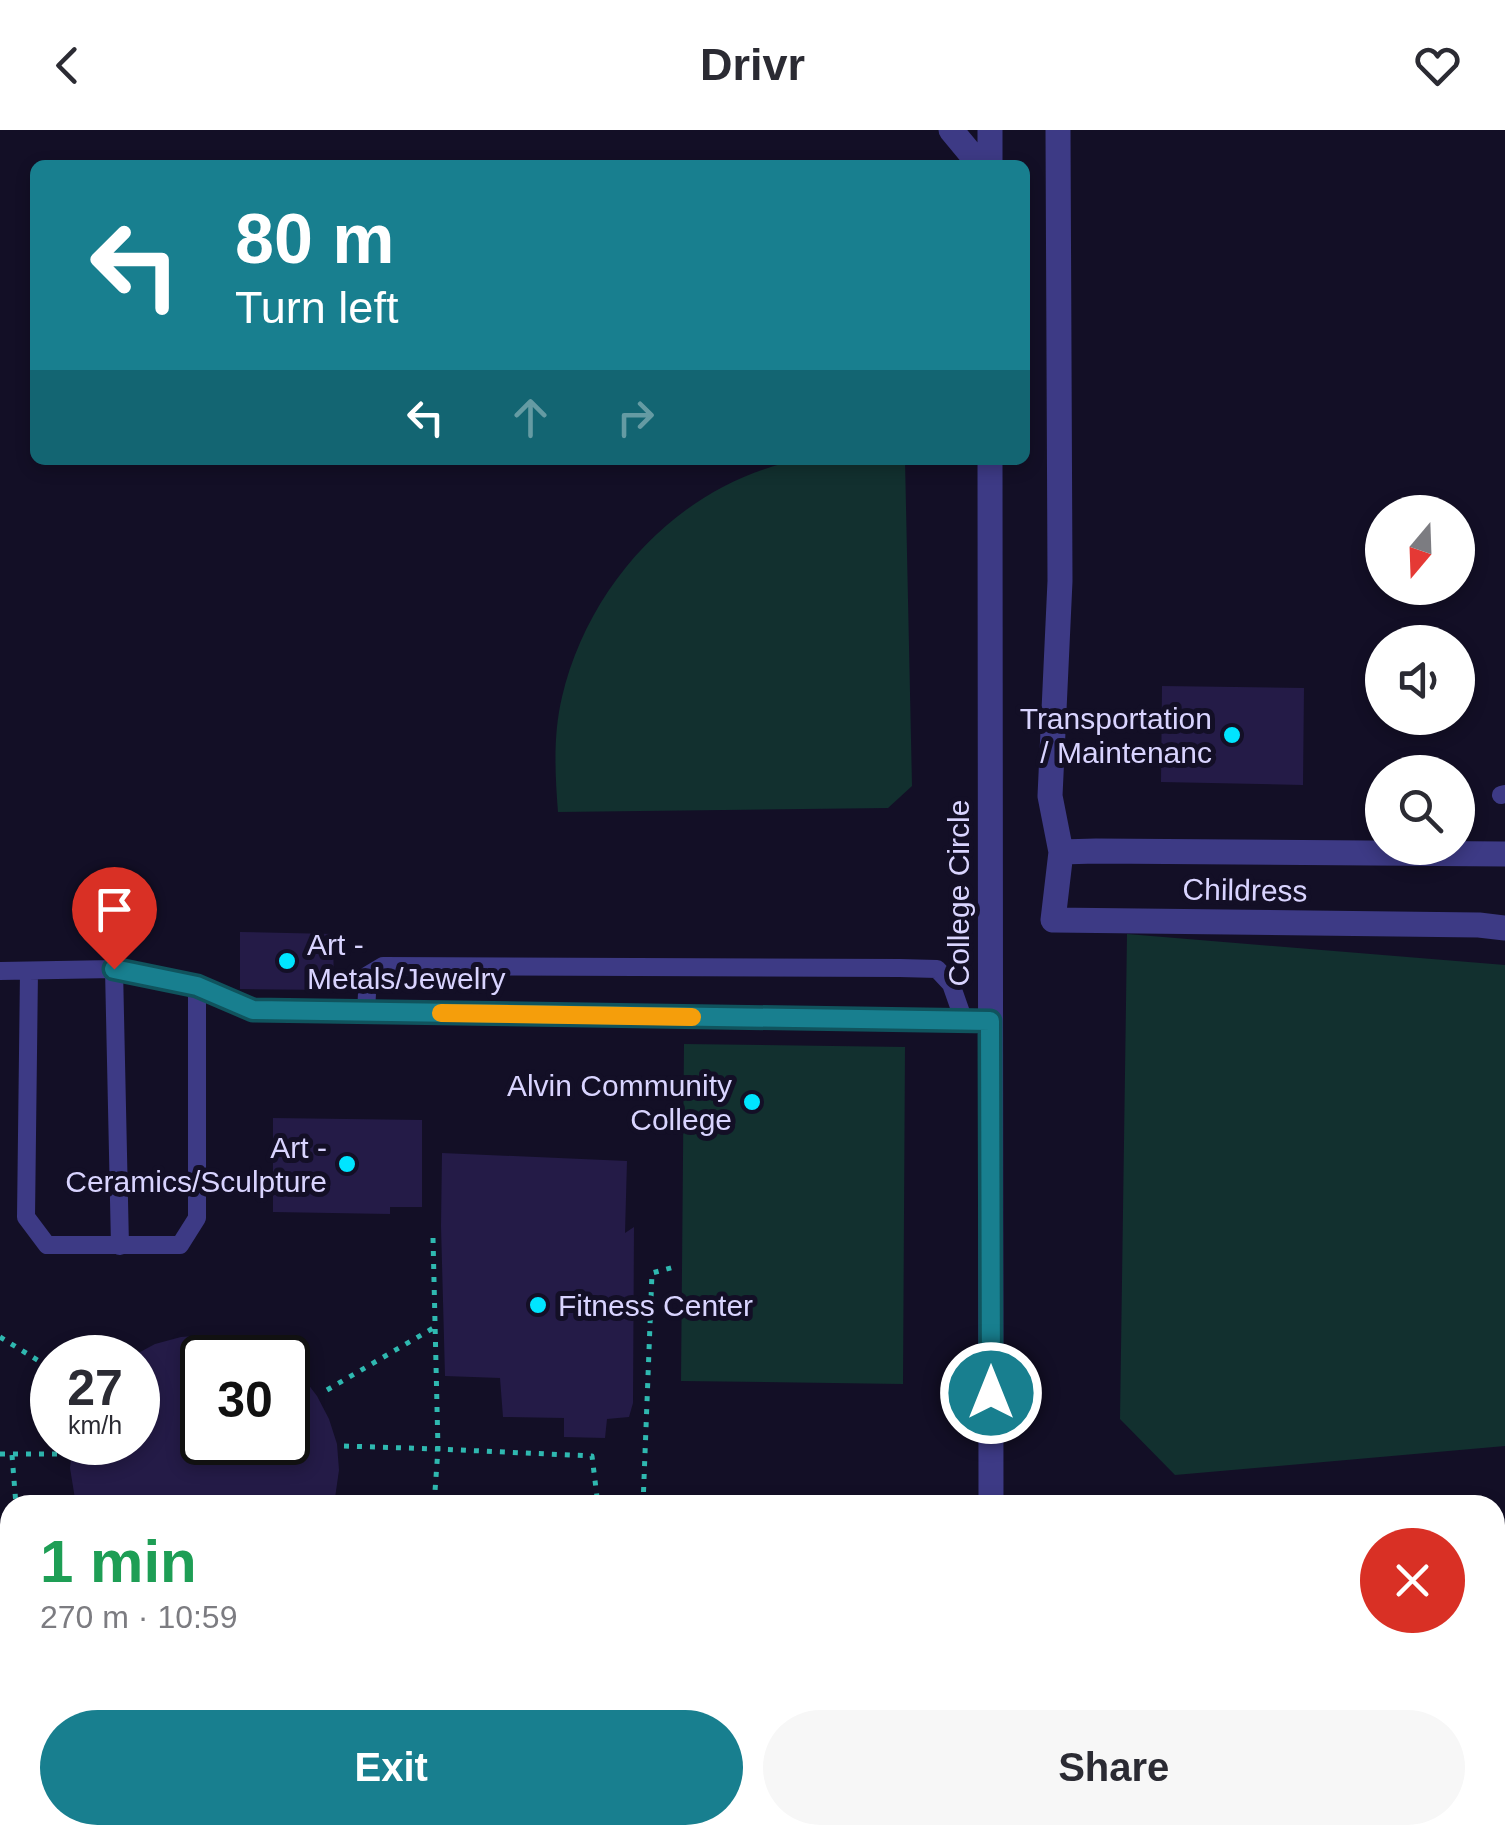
<!DOCTYPE html>
<meta charset="utf-8">
<style>
body{margin:0;font-family:Arial,sans-serif;background:#f7f7f7;color:#2b2b33;height:100vh;display:flex;flex-direction:column;font-size:38px;white-space:nowrap}
*{box-sizing:border-box;margin:0}
p{font-size:32px;color:#7c7c81}
.icon{flex:none;width:55px;height:55px;fill:none;stroke:currentColor;stroke-width:2;stroke-linecap:round;stroke-linejoin:round}
.map{position:relative;flex:1;overflow:hidden}
.sheet{position:absolute;left:0px;top:1365px;width:1505px;height:350px;display:flex;flex-direction:column;background:#fff;border-radius:30px 30px 0 0;box-shadow:0 5px 15px #0003}
.sheet>*{flex:none}
.guide{position:absolute;left:30px;top:30px;width:1000px;height:305px;border-radius:15px;box-shadow:0 5px 15px #0003;background:#187f8f;color:#fff;overflow:hidden}
.needle{width:65px;rotate:199deg}
.controls{position:absolute;left:1365px;top:365px;display:grid;gap:20px}
.controls a{display:grid;place-items:center;width:110px;height:110px;border-radius:50%;background:#fff;box-shadow:0 5px 15px #0003;font-size:50px}
.speed{position:absolute;left:30px;top:1205px;display:flex;gap:20px;font-size:50px;font-weight:700;text-align:center}
.speed>*{display:grid;place-content:center;width:130px;height:130px;border-radius:50%;background:#fff;box-shadow:0 5px 15px #0003;line-height:1}
.speed small{font-size:25px;font-weight:400}
.speed .limit{border:5px solid #111;border-radius:15px;background:#fff;color:#111}
.pin{position:absolute;display:grid;place-items:center;width:85px;height:85px;color:#fff;margin:-102px -42px;border-radius:50% 50% 50% 0;rotate:-45deg;box-shadow:0 0 10px #0007}
.pin .icon{rotate:45deg}
.me{position:absolute;width:110px;margin:-55px;rotate:0deg;stroke-linejoin:round;filter:drop-shadow(0 0 8px #0008)}
.turn{display:flex;align-items:center;gap:35px;height:210px;padding:0 40px;font-size:45px}
.turn .icon{width:130px;height:130px;stroke-width:2.5}
.turn b{display:block;font-size:70px;line-height:85px}
.lanes{display:flex;align-items:center;height:95px;padding:0 40px;background:#0003;justify-content:center;gap:50px;direction:ltr}
.lanes .off{opacity:.35}
.round{display:grid;place-items:center;flex:none;width:105px;height:105px;border-radius:52px;background:#f7f7f7}
.overview{display:flex;align-items:center;justify-content:space-between;height:170px;padding:0 40px}
h1{font-size:60px;font-weight:600;line-height:75px;color:#1e9e55}
.primary-button{display:flex;gap:20px;margin-top:auto;padding:20px 40px}
.primary-button a{flex:1;height:115px;border-radius:60px;background:#187f8f;color:#fff;font-size:40px;font-weight:600;line-height:115px;text-align:center}
.primary-button a+a{background:#f7f7f7;color:#2b2b33}
header{display:flex;justify-content:space-between;align-items:center;height:130px;padding:0 40px;background:#fff;font-size:45px;font-weight:600}
.map>svg:first-child{display:block}
.green{fill:#12302f}
.building{fill:#241b47}
.lines{fill:none;stroke-linecap:round;stroke-linejoin:round}
.path{stroke:#2fb8b0;stroke-width:5;stroke-dasharray:5 8;stroke-linecap:butt}
.service{stroke:#3d3a85;stroke-width:18}
.minor{stroke:#3d3a85;stroke-width:25}
.route-casing{stroke:#10535d;stroke-width:25}
.route{stroke:#187f8f;stroke-width:18}
.slow{stroke:#f59e0b;stroke-width:18}
.poi-dot{fill:#00e5ff;stroke:#130f26;stroke-width:4}
.labels{text-anchor:middle;dominant-baseline:central;stroke-width:10;stroke-linejoin:round;paint-order:stroke}
.poi-label{font-size:30px;fill:#d9d4ff;stroke:#130f26;text-anchor:end}
.street-label{font-size:30px;fill:#d9d4ff;stroke:#130f26}
</style>
<header><svg class="icon" aria-label="back" viewBox="0 0 24 24"><path d="M15 5l-7 7 7 7"/></svg>Drivr<svg class="icon" aria-label="heart" viewBox="0 0 24 24"><path d="M12 20l-8-8c-3-5 5-10 8-4 3-6 11-1 8 4z"/></svg></header>
<div class="map">
<svg width="1505" height="1715" viewBox="0 0 1505 1715">
<rect width="100%" height="100%" fill="#130f26"/>
<!-- green -->
<path class="green" d="M798,330H905L912,656L888,678L558,682C555,643 553,605 562,567C589,453 680,354 798,330Z
M1127,804L1505,835V1316L1175,1345L1120,1289Z
M684,914L905,917L903,1254L681,1251Z"/>
<!-- building -->
<path class="building" d="M1162,556L1304,558L1303,655L1161,652Z
M240,802L333,804L334,860L240,859Z
M273,988L422,990V1077H390V1084L273,1082Z
M442,1023L627,1031L625,1103L634,1097L633,1273L629,1287L607,1289L605,1308L564,1307V1288L503,1287L500,1248L445,1246L441,1096Z
M207,1205L233,1208L258,1216L279,1228H202V1312H288V1234L301,1245L317,1266L329,1289L337,1314L339,1340L334,1375H76L70,1338L73,1312H138V1228H129L155,1214L181,1207Z
M0,1477H9L10,1715H0Z"/>
<g class="lines">
<!-- path -->
<path class="path" d="M433,1108L438,1319L592,1326L598,1375
M0,1207L52,1239
M327,1260L435,1197
M344,1316L438,1319L434,1375
M0,1324H62
M12,1325L16,1375
M643,1375L652,1143L678,1136
M0,1438L10,1433
M86,1715L90,1705"/>
<!-- service -->
<path class="service" d="M1501,665L1505,664
M114,839L120,1116
M0,841L114,839L197,856L253,880L991,891
M29,841L26,1087L47,1115H180L197,1088V856
M366,882L368,845L383,836L900,838L937,839L951,854L964,891
M708,1715V1705"/>
<!-- minor -->
<path class="minor" d="M951,0L980,35
M1058,0L1060,451L1050,666L1061,722L1053,790L1479,795L1505,798
M990,35V0
M990,330L991,1375
M1061,722L1096,721L1505,724
M991,1715V1705"/>
</g>
<g class="lines">
<!-- route casing -->
<g class="route-casing">
<path id="route" d="M114,839L197,856L253,880L990,891L991,1263"/>
</g>
<!-- route -->
<use href="#route" class="route"/>
<!-- slow -->
<path class="slow" d="M441,883L692,887"/>
</g>
<!-- markers -->
<g class="poi-dot">
<circle cx="1232" cy="605" r="10"/>
<circle cx="287" cy="831" r="10"/>
<circle cx="752" cy="972" r="10"/>
<circle cx="347" cy="1034" r="10"/>
<circle cx="538" cy="1175" r="10"/>
</g>
<g class="labels">
<!-- poi labels -->
<g class="poi-label">
<text x="1212" y="588">Transportation<tspan x="1212" dy="34">/ Maintenanc</tspan></text>
<text x="307" y="814" text-anchor="start">Art -<tspan x="307" dy="34">Metals/Jewelry</tspan></text>
<text x="732" y="955">Alvin Community<tspan x="732" dy="34">College</tspan></text>
<text x="327" y="1017">Art -<tspan x="327" dy="34">Ceramics/Sculpture</tspan></text>
<text x="558" y="1175" text-anchor="start">Fitness Center</text>
</g>
<!-- street labels -->
<g class="street-label">
<text transform="translate(1245 760) rotate(1)">Childress</text>
<text transform="translate(958 763) rotate(-90)">College Circle</text>
</g>
</g>
</svg>
<div class="controls">
<a><svg class="needle" viewBox="-14 -14 28 28"><path d="M0-13l5 13h-10z" fill="#e53935"/><path d="M0 13l5-13h-10z" fill="#7c7c81"/></svg></a>
<a><svg class="icon" aria-label="sound" viewBox="0 0 24 24"><path d="M4 9h4l5-4v14l-5-4H4zM17 9q2 3 0 6"/></svg></a>
<a><svg class="icon" aria-label="search" viewBox="0 0 24 24"><circle cx="10" cy="10" r="6"/><path d="M15 15l6 6"/></svg></a>
</div>
<div class="speed"><div>27<small>km/h</small></div><div class="limit">30</div></div>
<div class="pin" style="left:114px;top:839px;background:#d93025"><svg class="icon" aria-label="arrive" viewBox="0 0 24 24"><path d="M6 21V4h12l-3 4 3 4H6"/></svg></div>
<svg class="me" style="left:991px;top:1263px" viewBox="-20 -20 40 40"><circle r="17" fill="#187f8f" stroke="#fff" stroke-width="3"/><path d="M0-11L8 9 0 5-8 9z" fill="#fff"/></svg>
<div class="guide">
<div class="turn"><svg class="icon" aria-label="left" viewBox="0 0 24 24"><path d="M17 20v-9H6M10 6l-5 5 5 5"/></svg><div><b>80 m</b>Turn left</div></div>
<div class="lanes"><svg class="icon" aria-label="left" viewBox="0 0 24 24"><path d="M17 20v-9H6M10 6l-5 5 5 5"/></svg><svg class="icon off" aria-label="ahead" viewBox="0 0 24 24"><path d="M12 20V5M6 11l6-6 6 6"/></svg><svg class="icon off" aria-label="right" viewBox="0 0 24 24"><path d="M7 20v-9h11M14 6l5 5-5 5"/></svg></div>
</div>
<section class="sheet">
<div class="overview"><div><h1>1 min</h1><p>270 m · 10:59</p></div><a class="round" style="background:#d93025;color:#fff"><svg class="icon" aria-label="close" viewBox="0 0 24 24"><path d="M6 6l12 12M18 6L6 18"/></svg></a></div>
<div class="primary-button"><a>Exit</a><a>Share</a></div>
</section>
</div>
